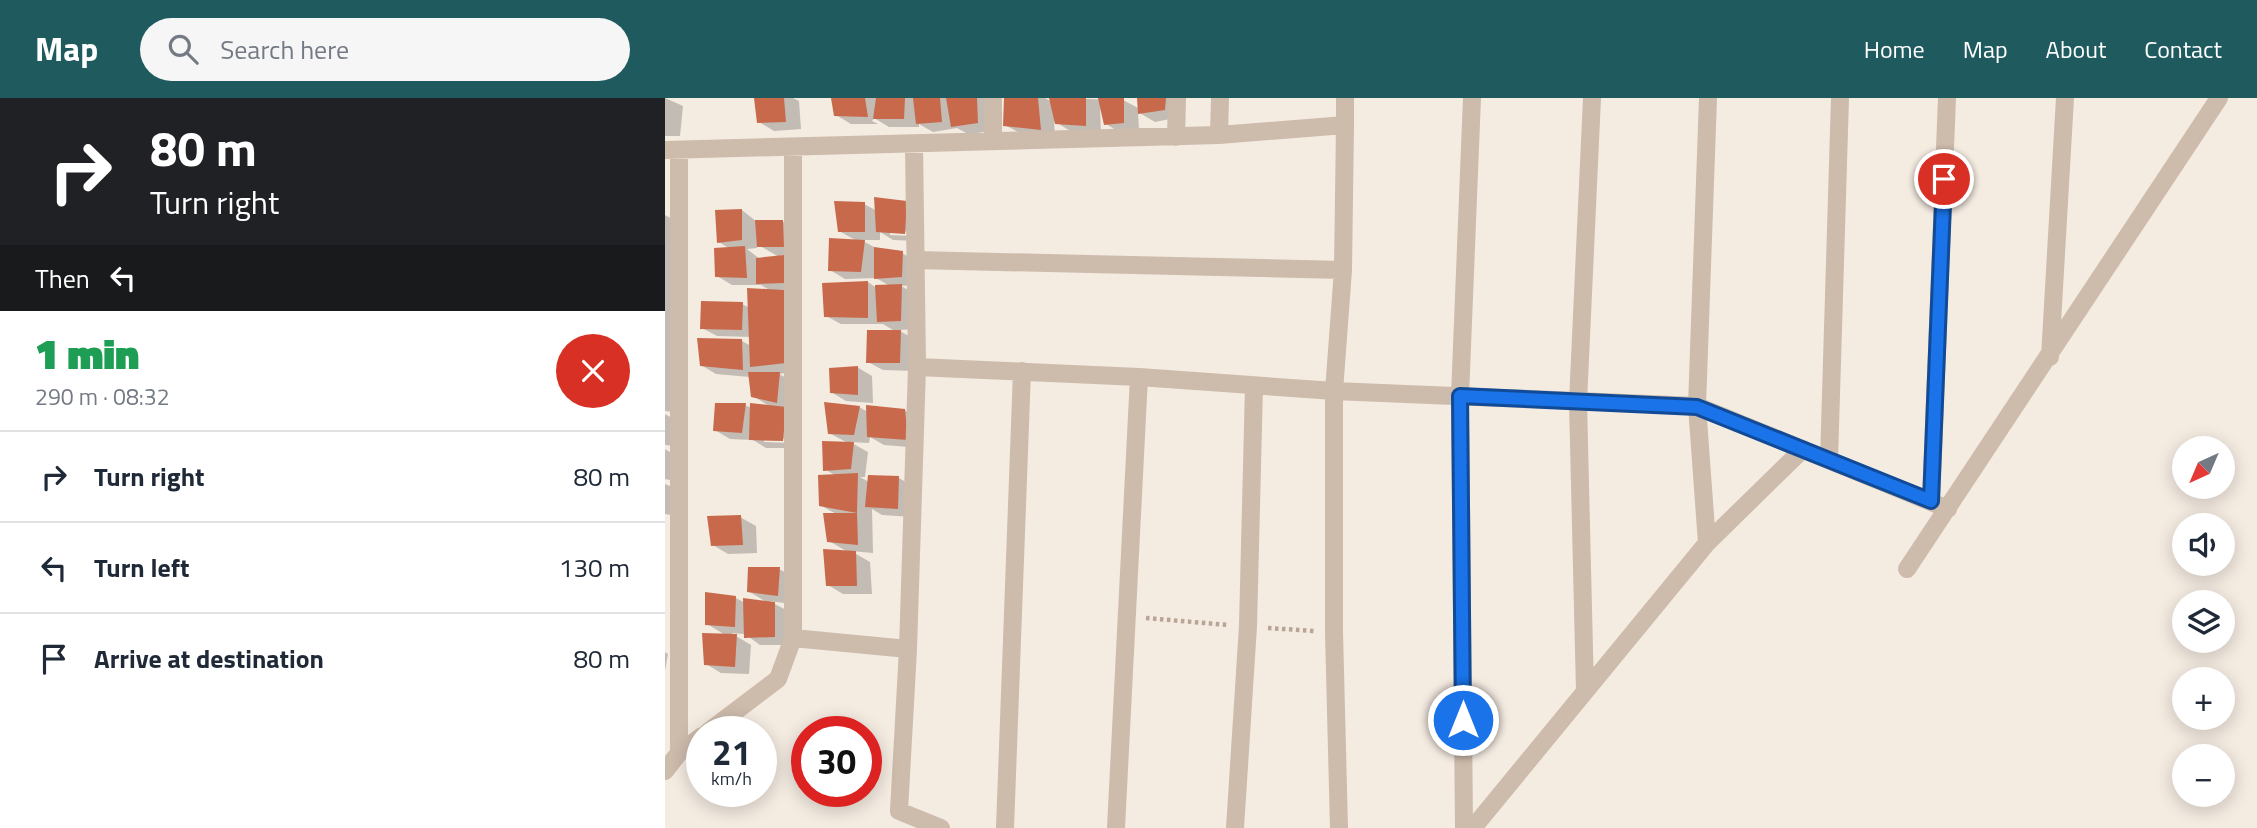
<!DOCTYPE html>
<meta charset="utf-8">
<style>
body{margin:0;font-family:"Titillium Web",sans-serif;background:#f6f6f7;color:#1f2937;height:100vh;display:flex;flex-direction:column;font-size:26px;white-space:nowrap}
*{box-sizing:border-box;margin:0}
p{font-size:23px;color:#747a83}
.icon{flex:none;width:38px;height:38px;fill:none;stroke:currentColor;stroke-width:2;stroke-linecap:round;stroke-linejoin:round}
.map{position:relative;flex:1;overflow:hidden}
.side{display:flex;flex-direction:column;background:#fff;width:665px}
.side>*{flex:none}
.banner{background:#202124;color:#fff;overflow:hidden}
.needle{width:46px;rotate:224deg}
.buttons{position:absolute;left:1507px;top:338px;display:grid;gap:14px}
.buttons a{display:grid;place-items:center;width:63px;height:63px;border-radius:50%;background:#fff;box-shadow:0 4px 18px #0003;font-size:35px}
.speed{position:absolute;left:21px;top:618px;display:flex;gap:14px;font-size:35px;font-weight:700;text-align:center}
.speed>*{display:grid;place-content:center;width:91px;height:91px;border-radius:50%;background:#fff;box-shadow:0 4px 18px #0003;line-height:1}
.speed small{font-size:18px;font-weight:400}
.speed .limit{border:10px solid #d22;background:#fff;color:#111}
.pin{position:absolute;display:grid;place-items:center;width:60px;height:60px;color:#fff;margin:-30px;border:4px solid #fff;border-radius:50%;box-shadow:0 2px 7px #0007}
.me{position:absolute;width:77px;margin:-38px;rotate:0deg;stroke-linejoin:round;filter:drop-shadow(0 0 5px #0008)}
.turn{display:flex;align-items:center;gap:24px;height:147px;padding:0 35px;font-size:32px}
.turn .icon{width:91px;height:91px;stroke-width:2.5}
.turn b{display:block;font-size:49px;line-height:60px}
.then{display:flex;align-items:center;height:66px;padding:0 35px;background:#0003;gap:14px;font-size:26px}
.round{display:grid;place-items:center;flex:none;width:74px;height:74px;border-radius:37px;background:#f6f6f7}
.head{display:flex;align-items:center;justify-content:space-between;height:119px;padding:0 35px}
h1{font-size:42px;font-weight:800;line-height:52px;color:#1e9e55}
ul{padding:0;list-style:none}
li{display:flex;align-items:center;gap:21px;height:91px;padding:0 35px;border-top:2px solid #e0e1e3}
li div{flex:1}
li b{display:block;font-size:26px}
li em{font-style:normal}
header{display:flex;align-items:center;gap:42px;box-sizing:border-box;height:98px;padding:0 35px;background:#1f5a5e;color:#fff}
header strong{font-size:33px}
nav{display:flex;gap:38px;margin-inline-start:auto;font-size:24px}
.search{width:490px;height:63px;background:#f6f6f7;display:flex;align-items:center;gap:18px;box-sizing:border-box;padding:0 24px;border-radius:38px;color:#747a83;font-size:26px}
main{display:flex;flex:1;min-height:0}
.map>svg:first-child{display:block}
.shadow{fill:#0003;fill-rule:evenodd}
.building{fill:#c8694b}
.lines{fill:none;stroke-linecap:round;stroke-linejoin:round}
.path{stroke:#b9a596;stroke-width:4.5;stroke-dasharray:3.5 3.5;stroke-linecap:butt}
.minor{stroke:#cdbbac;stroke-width:18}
.route-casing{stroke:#114b97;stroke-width:18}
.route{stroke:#1a73e8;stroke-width:12}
</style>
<header>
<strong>Map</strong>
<div class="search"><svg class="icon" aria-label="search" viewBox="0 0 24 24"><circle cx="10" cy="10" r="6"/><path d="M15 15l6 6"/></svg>Search here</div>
<nav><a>Home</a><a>Map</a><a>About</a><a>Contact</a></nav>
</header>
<main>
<section class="side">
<div class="banner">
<div class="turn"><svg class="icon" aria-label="right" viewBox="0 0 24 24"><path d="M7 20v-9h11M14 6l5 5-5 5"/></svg><div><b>80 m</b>Turn right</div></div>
<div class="then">Then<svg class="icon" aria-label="left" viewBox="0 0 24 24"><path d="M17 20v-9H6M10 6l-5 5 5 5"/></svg></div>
</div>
<div class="head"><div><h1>1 min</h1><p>290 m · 08:32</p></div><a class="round" style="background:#d93025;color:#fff"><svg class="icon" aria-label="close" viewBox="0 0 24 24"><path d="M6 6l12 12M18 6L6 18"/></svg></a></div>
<ul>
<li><svg class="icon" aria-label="right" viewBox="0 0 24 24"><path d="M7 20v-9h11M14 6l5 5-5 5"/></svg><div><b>Turn right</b></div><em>80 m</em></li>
<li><svg class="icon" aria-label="left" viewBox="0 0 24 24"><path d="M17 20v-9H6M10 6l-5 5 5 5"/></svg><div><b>Turn left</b></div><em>130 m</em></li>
<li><svg class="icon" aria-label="arrive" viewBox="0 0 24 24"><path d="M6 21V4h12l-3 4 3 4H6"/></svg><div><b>Arrive at destination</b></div><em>80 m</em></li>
</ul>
</section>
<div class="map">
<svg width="1592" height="730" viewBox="0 0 1592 730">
<rect width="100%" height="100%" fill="#f4ebe1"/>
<!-- shadow -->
<path class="shadow" d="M0,0L18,8L15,38H0Z
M91,0H128L134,3L136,31L109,33L94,24Z
M168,0H326L328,33L303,36L292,30L268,34L254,26V29H224L209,20L207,23L213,26H186L171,17Z
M341,0H380L387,4L386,0L458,2L475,11L474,0H515V19L490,24L473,14L474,33L456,35L441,26L435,10L436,35L407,34L389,23L390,39L355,35L340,27Z
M241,105L255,143L228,142L215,134V142H196L213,151L237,155L252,164L251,187L236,188L251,196L250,231L233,232L251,242L250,273L218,272L203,264L231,234L218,226H176L161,218L203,184L210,189L225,188L211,180L180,181L165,172L192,143L174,133L199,106L212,113ZM225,133L249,134L248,138L225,137Z
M77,112L92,124H118L133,133V157H115L133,167L134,193H119L134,202L135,273L114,276L129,284L133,350H101L88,342L65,341L50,332L80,307L86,310L106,309L88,298L85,279L51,276L36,267L77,243L86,248V239L52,238L37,230L77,206L85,210L106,193L96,187H67L52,178L65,151L54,144ZM92,146L114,159L95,161L82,151L92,150ZM99,340L127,341V345L99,344Z
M0,117L11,123L9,314L0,313Z
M192,269L207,278L208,305L181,303L166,294Z
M194,309L203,314L239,312L255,321L257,350L219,347L205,339L204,345L185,344L203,354L200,379H195L204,384L234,380L249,389L248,419L217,417L207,411L208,455L186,453L205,464L207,496H178L163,487L183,454L164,443L173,417L155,407L171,378L160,371L183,345L164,335Z
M0,316L12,323L9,348L0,347Z
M0,351L8,356L9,383L0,381Z
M0,386L19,394L18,419L0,416Z
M75,419L91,428L92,455L63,456L48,447Z
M114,471L129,479L127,506L104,503L125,514V547H95L80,536L66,535L86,547L84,576L56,575L41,566L62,538L42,526L71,500L80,505H103L83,493Z
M0,554L3,556L0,573Z"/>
<!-- building -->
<path class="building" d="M89,0H119L121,24L92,25Z
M166,0H200L203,19L169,18Z
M211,0H240L239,21H208Z
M248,0H275L277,24L251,26Z
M281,0H312L313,25L286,29Z
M339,0H373L376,32L338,28Z
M384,0H421V28L390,26Z
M433,0H459V25L439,27Z
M472,0H501L500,12L473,16Z
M209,99L242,103L240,136L211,134Z
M169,103L200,104V134H173Z
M77,111V142L52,145L50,112Z
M90,122H118L119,149H92Z
M164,140L200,142L196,174L163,173Z
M80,148L82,180L50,179L49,150Z
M209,149L238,153L237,179L209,181Z
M119,157L120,185L91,186V160Z
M203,183V220L159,219L157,185Z
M237,186L236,223L212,224L210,187Z
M82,190L119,192L121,265L85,269Z
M36,203L78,204L77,232L35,231Z
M202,232H236L235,265H201Z
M32,240L77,241L78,272L35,268Z
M193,268V297L165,295L164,270Z
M83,274H115L112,305L86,299Z
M159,304L195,308L189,337L163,336Z
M50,305H81L77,335L48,333Z
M85,305L121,309L118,343L84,342Z
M201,307L240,311L243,342L202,339Z
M157,343L189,344L186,371L158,373Z
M193,375L192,415L154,408L153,377Z
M203,377L234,378L233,411L200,409Z
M158,415H192L193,447L162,444Z
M76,417L78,447L46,448L42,418Z
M158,451L191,453L192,488H161Z
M83,469H115L113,498L82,494Z
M40,494L71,498L70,529L40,527Z
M78,500L110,504V539L79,540Z
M37,535L72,536L70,569L39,567Z"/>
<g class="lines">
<!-- path -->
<path class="path" d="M481,520L563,527
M603,530L650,533"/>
<!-- minor -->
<path class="minor" d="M328,0V43
M554,37L555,0
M511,39L512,0
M0,52L554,37L680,27V0
M14,52V655
M251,162L678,172
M1385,259L1400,0
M252,269L474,279L669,293L1032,308L1283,411
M1164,362L1175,0
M1266,403L1282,0
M1042,445L1138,351
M1242,471L1554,0
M128,540V49
M243,551L252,269L249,46
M920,593L913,304L927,0
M43,634L113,581L128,540L243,551L234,713L276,730
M0,673L14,655L37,638
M340,730L357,273
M451,730L474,279
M570,730L583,528L589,288
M674,730L669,534V293L678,172L680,27
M799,730L795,298L807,0
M808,730L1042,445L1032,308L1043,0"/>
</g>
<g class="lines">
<!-- route casing -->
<g class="route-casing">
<path id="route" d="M798,622L795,298L1032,309L1266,403L1279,81"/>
</g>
<!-- route -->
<use href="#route" class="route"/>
</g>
</svg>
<div class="buttons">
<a><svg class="needle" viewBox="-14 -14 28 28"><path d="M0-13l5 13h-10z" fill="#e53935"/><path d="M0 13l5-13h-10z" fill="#747a83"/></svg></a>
<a><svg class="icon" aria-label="sound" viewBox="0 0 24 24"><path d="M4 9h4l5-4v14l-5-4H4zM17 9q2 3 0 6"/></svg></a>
<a><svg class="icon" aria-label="layers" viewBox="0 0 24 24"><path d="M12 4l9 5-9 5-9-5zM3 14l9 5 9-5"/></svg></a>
<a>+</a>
<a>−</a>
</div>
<div class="speed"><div>21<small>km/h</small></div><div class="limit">30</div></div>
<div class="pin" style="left:1279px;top:81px;background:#d93025"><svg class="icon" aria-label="arrive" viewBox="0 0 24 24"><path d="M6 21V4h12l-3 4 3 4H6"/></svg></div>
<svg class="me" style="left:798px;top:622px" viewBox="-20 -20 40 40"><circle r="17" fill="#1a73e8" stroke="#fff" stroke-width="3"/><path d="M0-11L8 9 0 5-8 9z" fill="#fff"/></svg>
</div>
</main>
